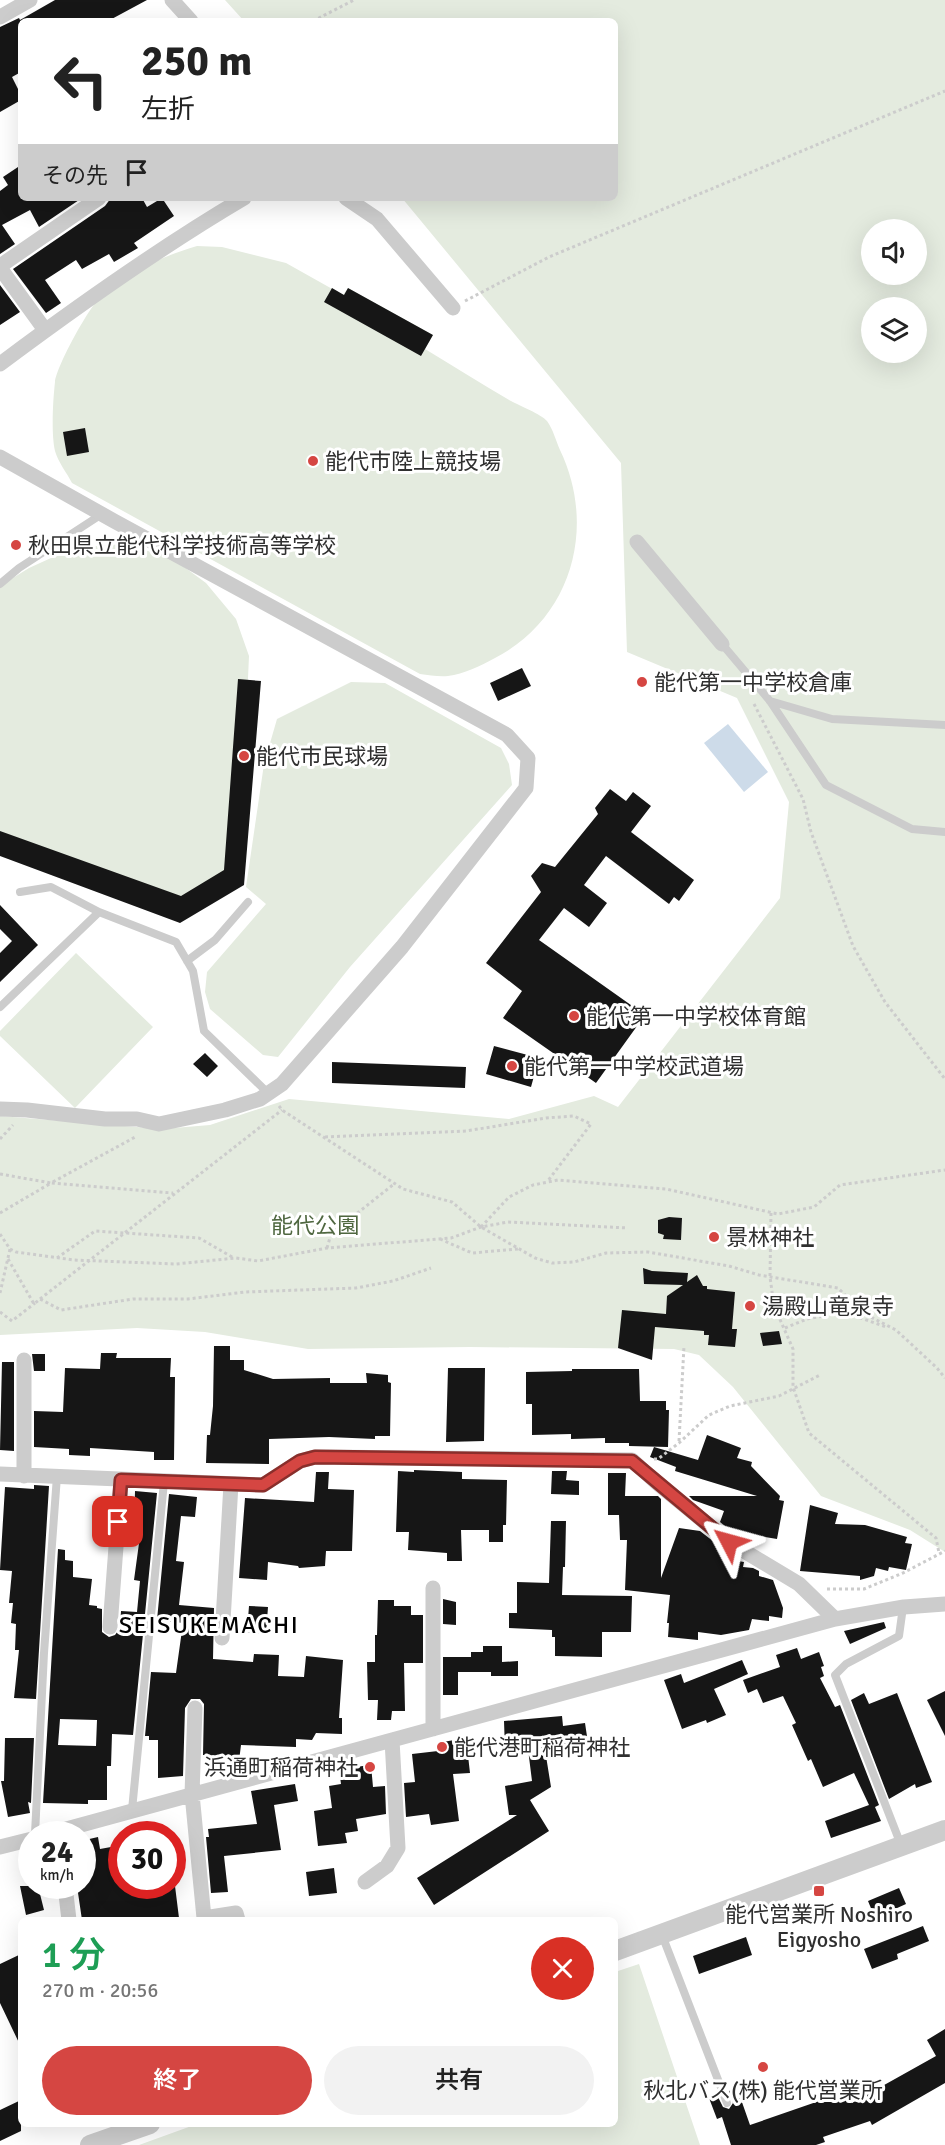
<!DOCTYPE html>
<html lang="ja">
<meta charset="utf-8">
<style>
body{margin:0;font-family:Signika,"Noto Sans JP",sans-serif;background:#f2f2f2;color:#222;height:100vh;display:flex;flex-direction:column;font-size:22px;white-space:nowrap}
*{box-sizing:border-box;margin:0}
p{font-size:20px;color:#767676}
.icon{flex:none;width:33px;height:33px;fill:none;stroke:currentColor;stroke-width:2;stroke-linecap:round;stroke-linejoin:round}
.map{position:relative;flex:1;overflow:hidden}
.side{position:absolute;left:18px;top:1917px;width:600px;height:210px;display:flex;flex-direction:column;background:#fff;border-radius:9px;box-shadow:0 6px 24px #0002}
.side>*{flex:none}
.guide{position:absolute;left:18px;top:18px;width:600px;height:183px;border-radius:9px;box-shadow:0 6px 24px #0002;background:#fff;color:#222;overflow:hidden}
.fabs{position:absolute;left:861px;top:219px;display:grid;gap:12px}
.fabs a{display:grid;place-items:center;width:66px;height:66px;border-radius:50%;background:#fff;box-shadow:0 6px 24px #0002;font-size:30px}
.speed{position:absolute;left:18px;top:1821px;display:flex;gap:12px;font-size:30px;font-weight:700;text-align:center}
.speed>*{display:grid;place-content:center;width:78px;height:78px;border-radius:50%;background:#fff;box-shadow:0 6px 24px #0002;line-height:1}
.speed small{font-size:15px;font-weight:400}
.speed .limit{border:9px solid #d22;background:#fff;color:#111}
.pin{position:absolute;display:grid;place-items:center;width:51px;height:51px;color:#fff;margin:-26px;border-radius:12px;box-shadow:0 3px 9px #0006}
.me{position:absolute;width:66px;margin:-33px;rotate:309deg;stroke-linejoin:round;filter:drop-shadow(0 0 4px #0008)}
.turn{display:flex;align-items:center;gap:21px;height:126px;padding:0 24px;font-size:27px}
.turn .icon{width:78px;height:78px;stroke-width:2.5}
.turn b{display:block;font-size:42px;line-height:51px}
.then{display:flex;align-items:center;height:57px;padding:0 24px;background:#0003;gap:12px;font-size:22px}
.round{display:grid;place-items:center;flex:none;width:63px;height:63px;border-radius:32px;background:#f2f2f2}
.overview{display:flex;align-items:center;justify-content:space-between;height:102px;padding:0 24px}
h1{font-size:36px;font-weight:600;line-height:45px;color:#1e9e55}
.action{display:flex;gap:12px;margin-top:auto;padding:12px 24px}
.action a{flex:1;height:69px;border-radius:36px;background:#d54642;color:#fff;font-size:24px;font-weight:600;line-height:69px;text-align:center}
.action a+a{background:#f2f2f2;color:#222}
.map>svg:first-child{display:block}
.green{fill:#e4ebdf;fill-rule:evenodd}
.water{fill:#cddbe9}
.building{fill:#161616;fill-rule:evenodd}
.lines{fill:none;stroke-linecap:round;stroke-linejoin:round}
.path{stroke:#ccc;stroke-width:3;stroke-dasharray:3 3;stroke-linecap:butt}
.service{stroke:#ccc;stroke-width:8}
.minor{stroke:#ccc;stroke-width:15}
.tertiary{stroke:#ccc;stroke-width:20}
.route-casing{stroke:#8a2e2b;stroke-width:15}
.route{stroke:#d54642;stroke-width:10}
.poi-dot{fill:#d54642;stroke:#fff;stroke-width:2}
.labels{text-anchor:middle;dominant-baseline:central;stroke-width:6;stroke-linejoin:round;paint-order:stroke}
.poi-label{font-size:22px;fill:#2f2f2f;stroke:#fff;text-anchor:start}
.park-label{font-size:22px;fill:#4f6740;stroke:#fff}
.neighbourhood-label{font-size:24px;letter-spacing:1.5px;fill:#000;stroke:#fff}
</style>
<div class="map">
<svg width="945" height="2145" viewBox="0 0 945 2145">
<rect width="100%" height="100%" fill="#fff"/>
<!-- green -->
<path class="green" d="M225,0H945V1552L910,1530L821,1496L733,1387L699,1355L674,1349L470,1347L308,1349L205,1332L137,1328L0,1335V1116L162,1129L210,1125L289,1099L509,1119L594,1096L618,1107L780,898L789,802L737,698L627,652L621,463L402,198H615V21H244ZM872,230H916V274H872ZM872,308H916V352H872Z
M197,246L222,247L286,263L343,295L348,288L433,335L425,349C453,366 482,384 511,401C520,406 541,414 547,421C553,429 556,441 560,450C597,527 572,618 495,658C480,666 464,674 448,676C439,677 429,675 420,674L72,483C67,473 58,462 55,451C51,433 53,400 55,382C57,365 90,305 103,294C130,271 163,256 197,246Z
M124,544L172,558L206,583L236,619L249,656L239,877L177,913L0,842V586L29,568L73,548Z
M351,682L385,683L501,748L509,764L512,785L350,967L278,1057L263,1055L210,1009L205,992L207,972L266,904L246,887L264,764L277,719Z
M76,953L153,1027L75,1108L0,1036V1031Z
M639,1964L700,2145H139L197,2124H615V1972Z"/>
<!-- water -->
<path class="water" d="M728,724L768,772L744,792L704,743Z"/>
<!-- building -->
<path class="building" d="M55,0H147L108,21H20L21,72L12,77L21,95V100L0,112V27L19,18L20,20Z
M21,165V198H82L39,227L30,210L2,225L15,244L0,254V191L8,185L3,177Z
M111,198H142L147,207L162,198L174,216L134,243L138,248L114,262L109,254L82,269L76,260L45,280L61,303L46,313L13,269L105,206Z
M0,285L20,312L0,325Z
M332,288L344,295L348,288L433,335L421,356L324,302Z
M85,428L89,452L67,456L63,432Z
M522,668L531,686L498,701L490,683Z
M238,679L261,681L244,885L180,923L0,856V831L181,896L224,870Z
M610,789L626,801L633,792L651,806L631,832L694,880L679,901L674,897L669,904L606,856L584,885L607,903L589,927L564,908L539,940L645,1015L596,1083L503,1018L522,991L486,963L541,892L531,876L542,863L555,867L598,814L595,808Z
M0,905L38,945L0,982V953L12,941L0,929Z
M494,1046L539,1058L531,1087L486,1074Z
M205,1053L218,1066L207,1077L193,1064Z
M332,1062L466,1067L465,1088L332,1083Z
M669,1217L682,1218L681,1240L663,1239L664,1235L658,1233V1220Z
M643,1268L652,1271L688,1273L687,1282L697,1275L703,1286H707V1289L735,1292L732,1329H737L735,1347L708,1345L709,1335H704V1331L655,1327L652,1360L618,1348L622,1310L666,1314L667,1296L683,1285L644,1284Z
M779,1331L782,1344L763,1346L760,1333Z
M214,1346H230V1360H244V1370L273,1379L330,1378V1383H367L366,1373L388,1375V1382L391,1383L390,1436H375V1439L329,1437L269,1439V1464L206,1463L207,1435H210L213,1406Z
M101,1353H117L116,1358H171L170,1377H175L174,1460H154V1452L90,1448V1456L69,1455V1449L34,1447V1411L63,1412L65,1368L100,1369Z
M32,1354H45V1371H34Z
M2,1362H14V1451L0,1450Z
M448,1368H485L484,1441L446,1442Z
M572,1369H639L640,1401H666V1410H669L668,1447L629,1446V1443H605V1438L571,1439V1434L532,1435V1404H526V1372L572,1371Z
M707,1435L741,1448L737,1458L752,1462L751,1466L780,1496L779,1500L784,1501L777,1539L731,1531L720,1522L724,1511L693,1500L689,1496H757L675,1471L676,1467L650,1457L654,1447L698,1460Z
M414,1470L462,1472V1479L507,1480L506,1525H503V1542H489V1530H461L462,1561H447V1553L408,1550L409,1532H396L398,1471L414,1472Z
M552,1471H567L566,1480L579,1481V1495L551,1494Z
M316,1472H329L328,1489L354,1490L352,1551H326L325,1566L299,1568L298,1566L268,1562L267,1580L239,1578L245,1498L314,1502Z
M608,1473H626L625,1496H658L661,1499V1578L679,1528L700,1531L727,1552L726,1559L744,1562L743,1567L753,1568L759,1571V1576L773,1580L783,1608L782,1618L769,1616V1621L752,1619L749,1630L721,1635L698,1632V1640L668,1637L669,1623H667L670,1595L625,1590L627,1540H620L619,1515H608Z
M34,1485L49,1486L36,1699L14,1698L19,1650H15L16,1624L11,1623L13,1603H9L12,1571L0,1570L5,1487L34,1489Z
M135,1491L157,1493L133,1735L112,1734L111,1766H107V1800H88V1804L43,1803L58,1549L65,1550V1560L73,1561V1577L92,1579L89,1605L97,1606V1608L102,1609V1632L109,1637L115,1635L120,1628L121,1611L137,1612L140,1581L134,1580L140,1536L134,1535ZM60,1719L97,1720L96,1746L58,1745Z
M169,1494L197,1497L195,1517L181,1516L176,1561L184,1562L179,1605L214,1608L213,1659L253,1662L254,1654L279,1655L278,1676L304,1677L306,1656L343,1660L339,1718H342V1734L316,1733L312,1740L296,1739V1747L241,1745L239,1761H216L217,1756L203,1755L204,1704L200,1699H191L185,1708L183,1776L158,1778V1740H149V1736H145L151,1672L176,1673L183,1623L157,1620Z
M810,1505L838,1513L835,1524L865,1525L907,1537L905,1543L912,1544L906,1570L889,1567L888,1571L876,1568L874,1576L860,1580V1576L800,1571Z
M551,1521H566L565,1567H563L562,1595L632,1596L631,1632H602V1657L555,1656V1637H552V1630L509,1628V1613H517V1582L549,1583Z
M443,1599L456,1602V1625L443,1624Z
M378,1600H394V1606H411V1615H423V1663H404L405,1711H392L391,1720H377L378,1700H368L367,1662H375V1635H377Z
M249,1606L268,1607L266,1634L247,1632Z
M884,1622L886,1628L850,1644L844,1631Z
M483,1646H502V1662L518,1661V1676H491V1672H458V1695H443V1657H471V1652H483Z
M797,1648L801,1659L819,1652L824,1666L821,1667L824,1676L820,1678L835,1707L840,1705L879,1805L875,1807L881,1821L831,1838L825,1821L869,1805L854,1773L823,1787L811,1759L808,1761L792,1725L796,1723L783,1696L763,1703L757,1689L748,1693L743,1680L780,1667L776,1655Z
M742,1660L748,1674L714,1689L726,1715L707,1723L706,1720L682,1729L664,1680L681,1674L684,1683Z
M945,1691V1736L927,1700Z
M864,1693L869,1704L897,1693L932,1782L916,1788L915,1784L889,1799L851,1700Z
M562,1716L563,1726L585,1723L588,1743L571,1746L572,1753L546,1756L551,1787L530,1800L549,1831L434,1905L417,1878L517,1815H509L505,1786L532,1781L528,1749L505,1750L504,1721Z
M5,1738H34L31,1803L28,1802L30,1813L8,1817L1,1781H4Z
M466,1738L470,1773L453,1774L459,1821L431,1825L429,1814L406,1817L404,1783L415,1782L412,1754L438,1751L437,1743Z
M371,1765L373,1787L385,1786L386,1814L356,1819L358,1831L345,1833L347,1843L318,1846L314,1811L332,1808L329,1786L341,1784L339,1769Z
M295,1784L298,1801L274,1805L281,1850L224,1856L228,1892L211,1893L206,1837H209L208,1829L257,1824L251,1791Z
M98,1837L100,1849L122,1845V1886H175L179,1918L158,1920H82L77,1886H82V1869L90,1867L85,1840Z
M334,1868L337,1893L309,1896L306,1872Z
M20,1886H38L44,1910L26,1915Z
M899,1888L906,1904L875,1918L868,1901Z
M923,1926L929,1941L897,1954L898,1959L872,1969L864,1949Z
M746,1937L752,1955L699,1974L693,1956Z
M21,1954V2047L0,2003V1964Z
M945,2029V2083L872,2125L870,2121L823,2137L825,2142L816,2145H731L722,2117L717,2119L709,2098L717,2095L723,2107L729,2109L733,2103L729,2091L737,2088L750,2125L848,2091L852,2103L936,2056L927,2040Z
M21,2100V2131L0,2141V2110Z"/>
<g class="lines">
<!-- path -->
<path class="path" d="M313,21L354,0
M465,301L549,257L945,91
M754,704L803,799L811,832L853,946L885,1002L945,1079
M279,1106L282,1110L403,1189L452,1202L481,1227L535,1258L552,1263L574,1262L606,1253L648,1252L729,1266L759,1275L838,1288L863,1313L896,1330L937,1368L945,1378
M325,1137L466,1131L546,1118L574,1116L591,1124L547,1182
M0,1139L13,1125
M0,1174L51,1183L137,1136
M0,1213L51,1183L173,1193
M771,1213L770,1277L774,1306L793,1349V1387L809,1433L936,1538L939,1553
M481,1227L509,1197L533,1185L558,1180L666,1189L778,1214L814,1207L840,1185L945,1170
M0,1234L10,1249L16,1252L74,1260L176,1264L236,1258L258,1261L327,1248L451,1238L481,1227L508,1222L628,1228
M440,1239L472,1253L518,1249
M327,1248L331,1234L394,1184
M57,1258L95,1231L199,1238L234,1258
M8,1259L34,1304L40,1299L61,1310L133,1299H188L245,1292L356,1288L393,1281L431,1268
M0,1293L10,1249
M40,1299L282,1110
M0,1312L12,1321L35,1303
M785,1328L807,1319L844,1312L886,1327
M679,1441L684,1346
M654,1459H658L679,1443L709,1415L730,1406L779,1396L820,1375
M827,1589H864L903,1573L945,1551"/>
<!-- service -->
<path class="service" d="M0,584L19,568L102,514
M722,644L770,701L826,785L912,829L945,832
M770,701L832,719L945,725
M99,912L176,942L193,971L204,1031L268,1093
M187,961L215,940L248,902
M0,1007L99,912L51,887L20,892
M132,1810L164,1482
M35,1834L44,1653L57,1476
M901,1845L835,1675L846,1664L899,1636L903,1607
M662,1935L727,2103"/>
<!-- minor -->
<path class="minor" d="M172,0L191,21
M0,17L30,0
M346,198L377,219L453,308
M0,266L99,198
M0,268L45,330
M0,364C79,305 159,248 244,198
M0,457L114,521L507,735L528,758L526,788L402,947L282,1084L260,1099L225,1110L159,1124L137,1119H105L27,1110L0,1109
M637,542L722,644
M0,1474L263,1485L300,1461L315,1457L632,1460L657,1483L729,1542L799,1584L835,1619
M24,1476V1360
M433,1588V1729
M110,1627L121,1480
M222,1638L231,1484
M195,1708L192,1794L204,1918L236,1913L238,1920
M48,1834L835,1619L904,1607L945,1604
M0,1847L32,1839
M365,1882L387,1866L398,1848L392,1740
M65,1886L69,1920"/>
<!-- tertiary -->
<path class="tertiary" d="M615,1951L945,1830
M90,2145L150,2124"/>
</g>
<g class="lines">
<!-- route casing -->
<g class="route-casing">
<path id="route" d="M118,1522L121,1480L263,1485L300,1461L315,1457L632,1461L729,1542"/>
</g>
<!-- route -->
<use href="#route" class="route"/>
</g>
<!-- markers -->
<g class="poi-dot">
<circle cx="313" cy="461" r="6"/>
<circle cx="16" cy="545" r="6"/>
<circle cx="642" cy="682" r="6"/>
<circle cx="244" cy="756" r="6"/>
<circle cx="574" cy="1016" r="6"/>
<circle cx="512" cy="1066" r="6"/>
<circle cx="714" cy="1237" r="6"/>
<circle cx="750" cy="1306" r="6"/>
<circle cx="442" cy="1747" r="6"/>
<circle cx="370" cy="1767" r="6"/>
<rect x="813" y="1885" width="12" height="12" rx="3"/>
<circle cx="763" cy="2067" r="6"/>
</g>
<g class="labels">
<!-- poi labels -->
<g class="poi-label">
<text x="325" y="461">能代市陸上競技場</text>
<text x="28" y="545">秋田県立能代科学技術高等学校</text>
<text x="654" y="682">能代第一中学校倉庫</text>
<text x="256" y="756">能代市民球場</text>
<text x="586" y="1016">能代第一中学校体育館</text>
<text x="524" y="1066">能代第一中学校武道場</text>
<text x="726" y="1237">景林神社</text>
<text x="762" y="1306">湯殿山竜泉寺</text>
<text x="454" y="1747">能代港町稲荷神社</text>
<text x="358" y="1767" text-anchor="end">浜通町稲荷神社</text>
<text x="819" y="1914" text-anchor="middle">能代営業所 Noshiro<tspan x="819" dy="25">Eigyosho</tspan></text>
<text x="763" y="2090" text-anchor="middle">秋北バス(株) 能代営業所</text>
</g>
<!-- park labels -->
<g class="park-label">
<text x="315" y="1225">能代公園</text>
</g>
<!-- neighbourhood labels -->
<g class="neighbourhood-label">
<text x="209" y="1625">SEISUKEMACHI</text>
</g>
</g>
</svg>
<div class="fabs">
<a><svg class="icon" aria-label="sound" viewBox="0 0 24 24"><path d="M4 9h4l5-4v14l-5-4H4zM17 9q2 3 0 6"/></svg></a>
<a><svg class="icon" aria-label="layers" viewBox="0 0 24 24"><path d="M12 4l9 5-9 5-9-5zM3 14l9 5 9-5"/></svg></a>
</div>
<div class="speed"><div>24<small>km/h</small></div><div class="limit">30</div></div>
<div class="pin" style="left:118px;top:1522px;background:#d93025"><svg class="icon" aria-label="arrive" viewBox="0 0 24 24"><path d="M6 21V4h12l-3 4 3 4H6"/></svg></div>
<svg class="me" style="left:729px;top:1542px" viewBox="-20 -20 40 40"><path d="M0-17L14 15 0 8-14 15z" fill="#d54642" stroke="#fff" stroke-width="4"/></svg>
<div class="guide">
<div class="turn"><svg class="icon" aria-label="left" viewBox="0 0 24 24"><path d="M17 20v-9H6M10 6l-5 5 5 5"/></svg><div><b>250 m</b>左折</div></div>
<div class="then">その先<svg class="icon" aria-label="arrive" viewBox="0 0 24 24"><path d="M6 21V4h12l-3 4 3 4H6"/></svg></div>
</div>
<section class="side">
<div class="overview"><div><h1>1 分</h1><p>270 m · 20:56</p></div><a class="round" style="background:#d93025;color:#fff"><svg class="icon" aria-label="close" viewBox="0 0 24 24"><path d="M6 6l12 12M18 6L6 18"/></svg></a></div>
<div class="action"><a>終了</a><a>共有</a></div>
</section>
</div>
